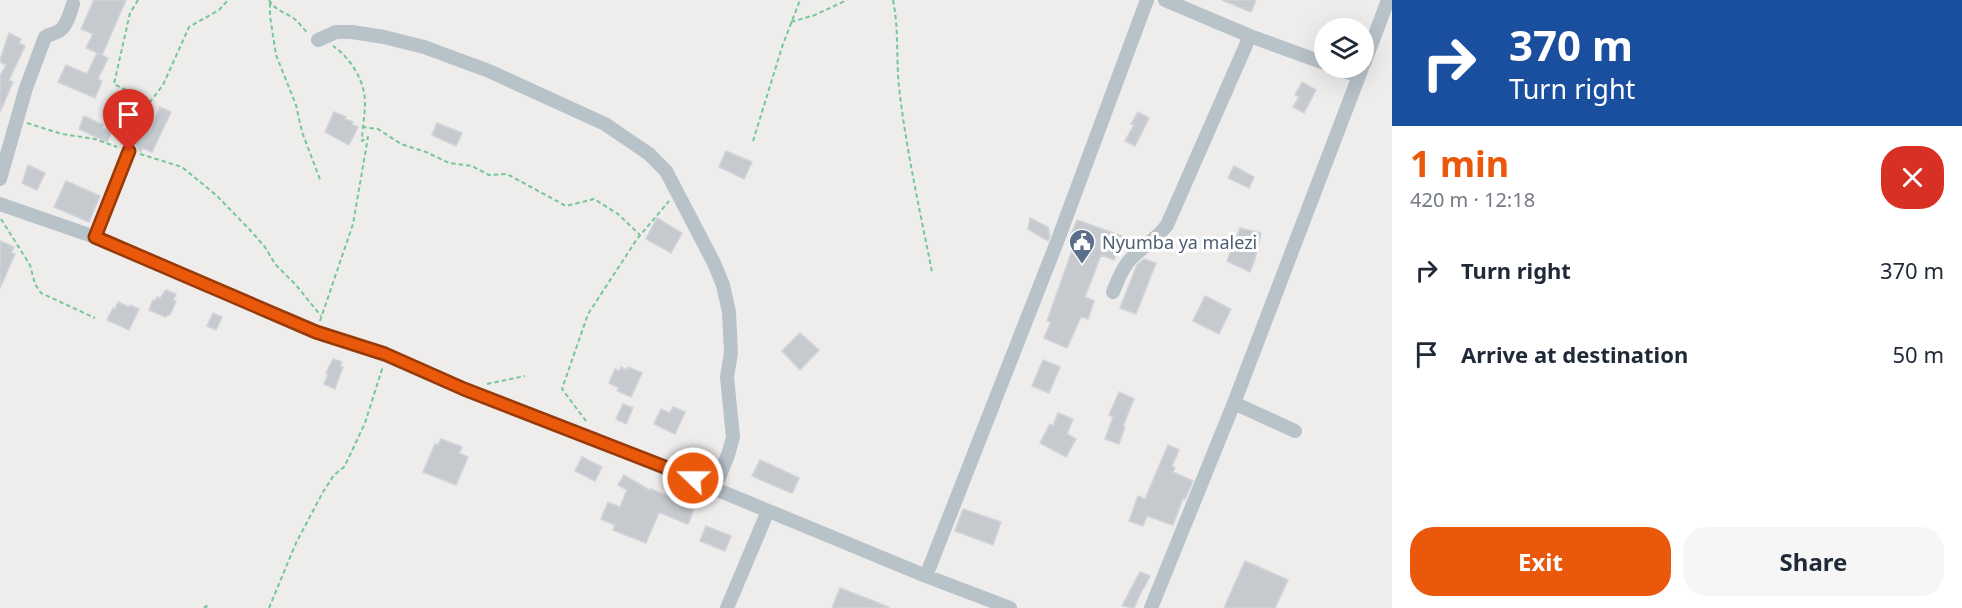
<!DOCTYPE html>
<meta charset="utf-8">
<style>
body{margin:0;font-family:"Noto Sans",sans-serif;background:#f6f6f7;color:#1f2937;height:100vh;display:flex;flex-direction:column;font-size:22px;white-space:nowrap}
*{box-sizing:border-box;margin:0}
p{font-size:20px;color:#747a83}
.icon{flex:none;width:33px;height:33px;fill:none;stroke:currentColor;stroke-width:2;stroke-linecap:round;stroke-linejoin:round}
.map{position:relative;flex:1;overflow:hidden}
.sheet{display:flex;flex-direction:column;background:#fff;width:570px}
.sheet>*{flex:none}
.hud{background:#1a4fa0;color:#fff;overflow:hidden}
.controls{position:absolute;left:1314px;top:18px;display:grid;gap:12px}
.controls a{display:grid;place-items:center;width:60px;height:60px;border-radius:50%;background:#fff;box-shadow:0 6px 24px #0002;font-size:30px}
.pin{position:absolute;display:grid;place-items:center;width:51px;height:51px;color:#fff;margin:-62px -26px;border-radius:50% 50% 50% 0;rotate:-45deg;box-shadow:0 0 6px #0007}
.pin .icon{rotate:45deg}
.me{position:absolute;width:66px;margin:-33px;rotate:292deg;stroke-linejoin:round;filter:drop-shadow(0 0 4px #0008)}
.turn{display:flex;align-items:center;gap:21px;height:126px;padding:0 18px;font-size:27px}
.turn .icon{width:78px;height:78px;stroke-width:2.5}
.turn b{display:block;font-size:42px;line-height:51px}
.round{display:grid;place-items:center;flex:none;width:63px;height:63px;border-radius:24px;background:#f6f6f7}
.overview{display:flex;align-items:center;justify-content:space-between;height:102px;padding:0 18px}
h1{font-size:36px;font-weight:700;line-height:45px;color:#ea580c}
.primary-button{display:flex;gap:12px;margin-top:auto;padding:12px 18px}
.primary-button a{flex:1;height:69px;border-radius:24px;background:#ea580c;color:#fff;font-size:24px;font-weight:700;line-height:69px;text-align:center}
.primary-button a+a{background:#f6f6f7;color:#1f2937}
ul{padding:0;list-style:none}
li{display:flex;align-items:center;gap:18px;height:84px;padding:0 18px}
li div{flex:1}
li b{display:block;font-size:22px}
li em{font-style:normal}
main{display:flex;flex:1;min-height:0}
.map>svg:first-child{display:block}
.building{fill:#c6cacf;stroke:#d0d3d8;stroke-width:1.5}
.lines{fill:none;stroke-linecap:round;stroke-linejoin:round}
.path{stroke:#75c896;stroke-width:2;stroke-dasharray:4.5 3;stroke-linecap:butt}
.minor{stroke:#b8c2c9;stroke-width:14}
.route-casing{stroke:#983908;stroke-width:15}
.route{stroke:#ea580c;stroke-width:10}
.labels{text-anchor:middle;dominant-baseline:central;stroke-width:6;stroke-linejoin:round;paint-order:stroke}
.service-label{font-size:18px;fill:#4e5e75;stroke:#fff;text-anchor:start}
</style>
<main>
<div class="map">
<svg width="1392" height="608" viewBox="0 0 1392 608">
<rect width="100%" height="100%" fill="#efecec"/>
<!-- building -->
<path class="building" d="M94,0H126L102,55L86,48L93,34L81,29Z
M1222,0H1256L1251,12Z
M9,33L21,39L19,43L25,46L9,80L13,82L0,112V76L6,65L0,62V60Z
M97,53L108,58L98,79L102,81L95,98L58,82L66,65L87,74Z
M1302,82L1316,90L1304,113L1293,107L1299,97L1295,95Z
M160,107L171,112L152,152L142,148L141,152L138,150L136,145L126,140L132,127L139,130L140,126L150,131Z
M334,112L346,117L345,119L353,122L352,125L358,127L349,145L325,132Z
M1138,112L1149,118L1135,146L1125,141L1134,125L1131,124Z
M84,116L103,125L102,128L112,132L107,142L79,129Z
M437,123L462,133L456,146L432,135Z
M726,151L752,162L744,179L719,167Z
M28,165L45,173L37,190L22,183Z
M1234,166L1254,177L1249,188L1228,178Z
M66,181L100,196L89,222L54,207Z
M657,218L682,233L671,253L646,239Z
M1030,218L1048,227L1050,236L1048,241L1028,229Z
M1077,220L1122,236L1114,260L1101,255L1085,297L1094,301L1088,319L1081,317L1067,348L1044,338L1051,322L1047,321L1075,242L1069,240Z
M1240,228L1261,233L1255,259L1250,272L1227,261Z
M0,241L14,247L11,253L15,254L0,288Z
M1144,259L1156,263L1136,314L1120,308L1137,265Z
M166,290L176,294L173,300L176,301L170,315L168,314L166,317L149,310L153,300L155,301L157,297L160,298Z
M1205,296L1231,309L1219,334L1193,321Z
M118,302L129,307L130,305L139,309L129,330L107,320L113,308L115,309Z
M213,313L222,317L216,330L207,326Z
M800,333L819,350L800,370L782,351Z
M333,359L342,362L340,366L343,367L335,389L324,384L328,374L326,373Z
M1043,360L1060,367L1049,393L1032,386Z
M621,367L627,370L628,367L642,373L631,397L617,391L619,388L609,383L615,369L619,371Z
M1119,392L1134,399L1123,426L1125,427L1119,444L1105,439L1113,417L1109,415Z
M623,404L633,408L626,424L616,419Z
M673,407L685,412L675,434L654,424L661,409L670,413Z
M1058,413L1073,419L1067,434L1076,439L1066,457L1040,443L1050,424L1053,426Z
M441,439L462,447L459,453L468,457L456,485L423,472L435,444L438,445Z
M1168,445L1179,450L1172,466L1175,468L1173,472L1193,481L1185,499L1183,498L1173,525L1147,516L1143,526L1129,521L1138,496L1145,499Z
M582,457L602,467L595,481L575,471Z
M760,460L799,478L793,492L791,493L752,476Z
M624,475L651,491V489L694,507L689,523L687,524L659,512L646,543L613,530L615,525L601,519L608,502L620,507L627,490L618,485Z
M963,509L1001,522L993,545L955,531Z
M706,526L731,536L725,551L700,541Z
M1245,561L1288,580L1275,608H1224Z
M1140,572L1150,576L1144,588H1143L1134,608L1122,606Z
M840,588L889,607V608H832Z"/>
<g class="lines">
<!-- path -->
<path class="path" d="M138,0L130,13L114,84L150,102L163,85L189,27L219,10L228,0
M269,0C275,11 288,13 297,21C300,24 303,29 307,32
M893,0C899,29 896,58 899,87C906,149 920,211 932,272
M270,3V16L276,55L296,105L302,132L321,182
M791,22L815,15L847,0
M27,123L62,134L95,139L117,147
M362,127L378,129L401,144L426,152L449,163L472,166L489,175L507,174L566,206L594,199L618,214L640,235
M753,141L783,44L800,0
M140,154L182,167L216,195L250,230L265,247L275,264L296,285L321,316
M1,219L30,265L35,284L41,293L95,318
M320,321L353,224L368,137L362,141C362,126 367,107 364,93C361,75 348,56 333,46
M487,384L525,376
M586,421L562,389L588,314L637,239L669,201
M204,608L206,606L210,608
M269,608L296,543L323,492L334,475L344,467L350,455L365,423L383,366"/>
<!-- minor -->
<path class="minor" d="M1165,0L1250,36L1324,63
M318,40L336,32H352L384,37L424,47L489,71L605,124L649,154L666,171L714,263L723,285L729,312L731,353L727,377L733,437L728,455L715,487
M1364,64L1388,0
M1335,68L1359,76
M0,179L26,88L45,37C50,34 54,34 59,31C67,26 70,13 73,4
M0,204L95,237L316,332L385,355L464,389L587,436L926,576L1010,608
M95,237L129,151
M1113,292C1117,282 1121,271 1128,262C1140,248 1157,239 1167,225L1250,36
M1234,403L1295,431
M926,576L1057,242L1147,0
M727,608L768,511
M1151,608L1234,403L1362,68"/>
</g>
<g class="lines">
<!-- route casing -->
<g class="route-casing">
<path id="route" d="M129,151L95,237L316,332L385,354L464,389L693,478"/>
</g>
<!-- route -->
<use href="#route" class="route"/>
</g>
<!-- icons -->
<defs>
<g id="civic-pin" transform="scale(1.35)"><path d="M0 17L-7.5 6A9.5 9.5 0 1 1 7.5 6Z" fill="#5c6f8a" stroke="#fff"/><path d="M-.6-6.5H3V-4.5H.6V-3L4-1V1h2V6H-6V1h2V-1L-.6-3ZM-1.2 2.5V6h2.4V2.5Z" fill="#fff"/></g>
</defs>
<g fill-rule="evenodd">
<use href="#civic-pin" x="1082" y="242"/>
</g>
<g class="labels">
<!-- service labels -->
<g class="service-label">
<text x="1102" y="242">Nyumba ya malezi</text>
</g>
</g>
</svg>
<div class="controls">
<a><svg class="icon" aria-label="layers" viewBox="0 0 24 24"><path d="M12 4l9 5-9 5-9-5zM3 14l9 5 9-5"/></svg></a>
</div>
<div class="pin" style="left:129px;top:151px;background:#d93025"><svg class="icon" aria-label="arrive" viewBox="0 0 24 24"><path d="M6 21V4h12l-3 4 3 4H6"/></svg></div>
<svg class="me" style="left:693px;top:478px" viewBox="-20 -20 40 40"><circle r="17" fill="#ea580c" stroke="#fff" stroke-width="3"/><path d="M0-11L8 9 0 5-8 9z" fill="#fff"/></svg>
</div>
<section class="sheet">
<div class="hud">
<div class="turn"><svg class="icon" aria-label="right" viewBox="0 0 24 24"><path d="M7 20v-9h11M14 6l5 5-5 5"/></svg><div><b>370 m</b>Turn right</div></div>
</div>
<div class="overview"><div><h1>1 min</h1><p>420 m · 12:18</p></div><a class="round" style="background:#d93025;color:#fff"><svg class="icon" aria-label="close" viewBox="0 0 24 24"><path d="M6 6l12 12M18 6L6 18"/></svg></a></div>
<ul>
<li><svg class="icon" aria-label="right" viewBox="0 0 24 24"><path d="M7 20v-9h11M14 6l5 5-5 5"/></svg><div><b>Turn right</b></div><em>370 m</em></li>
<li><svg class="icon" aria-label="arrive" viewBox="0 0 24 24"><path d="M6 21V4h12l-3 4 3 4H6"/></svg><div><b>Arrive at destination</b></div><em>50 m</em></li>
</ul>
<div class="primary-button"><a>Exit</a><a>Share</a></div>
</section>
</main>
